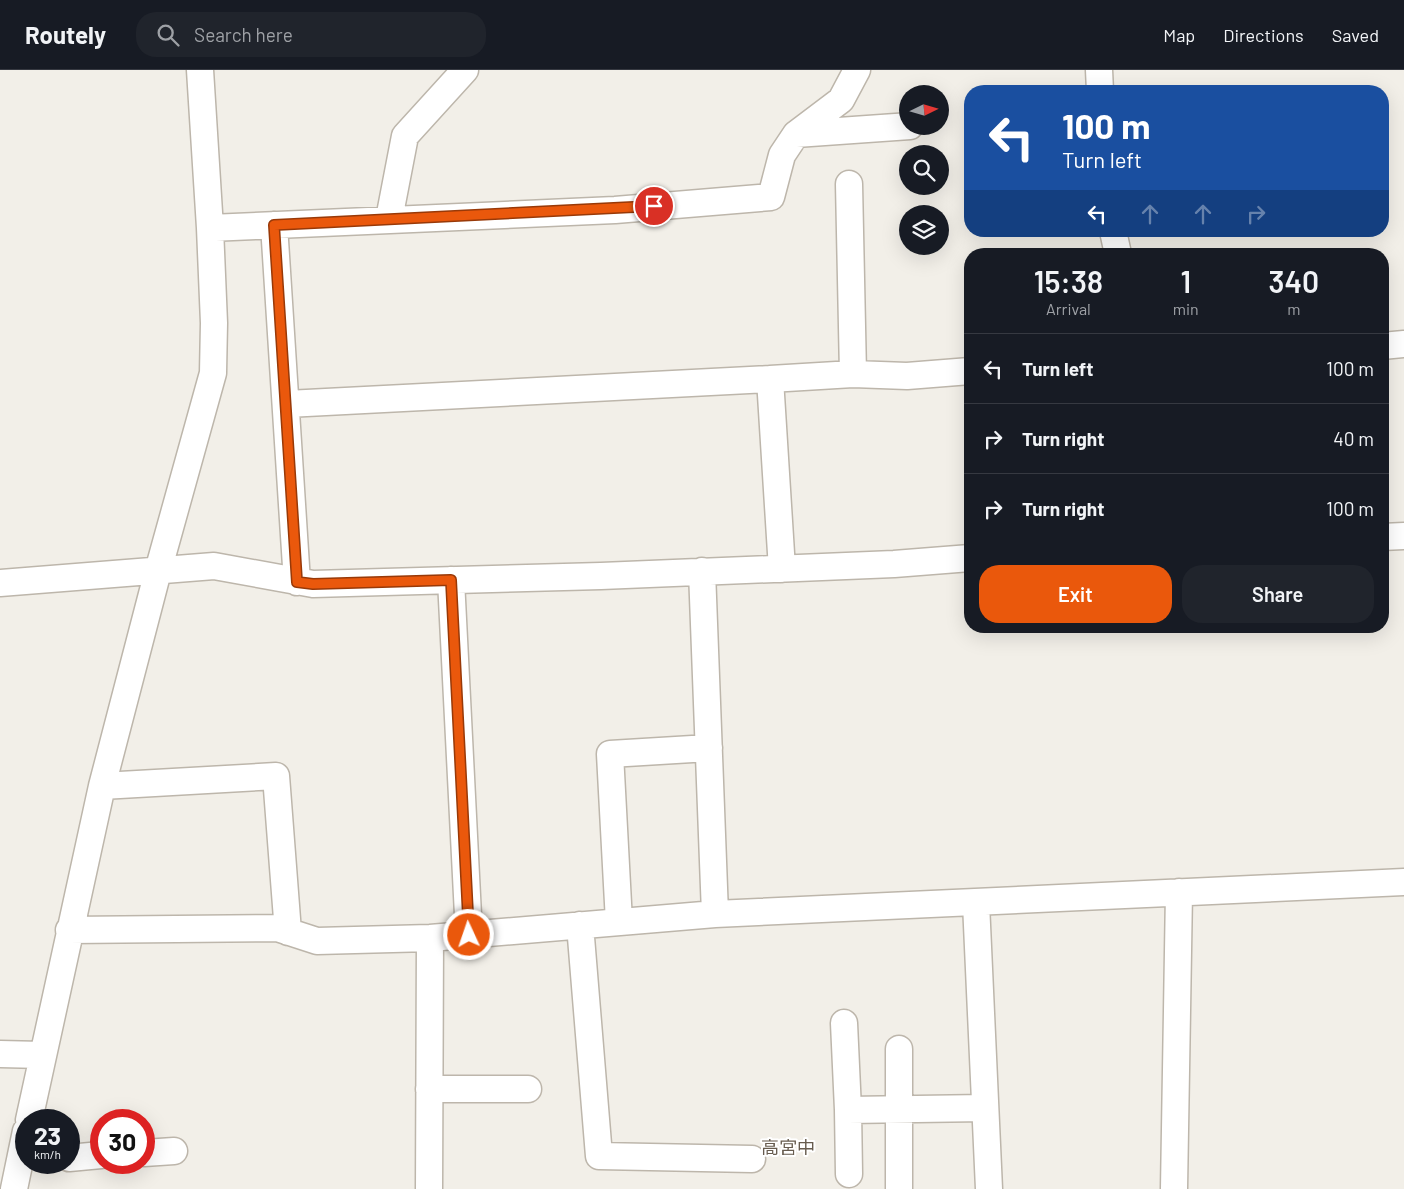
<!DOCTYPE html>
<meta charset="utf-8">
<style>
body{margin:0;font-family:Barlow,"Noto Sans JP",sans-serif;background:#20242c;color:#f1f3f6;height:100vh;display:flex;flex-direction:column;font-size:19px;white-space:nowrap}
*{box-sizing:border-box;margin:0}
p{font-size:16px;color:#9ea1a6}
.icon{flex:none;width:28px;height:28px;fill:none;stroke:currentColor;stroke-width:2;stroke-linecap:round;stroke-linejoin:round}
.map{position:relative;flex:1;overflow:hidden}
.details{position:absolute;left:964px;top:178px;width:425px;height:385px;display:flex;flex-direction:column;background:#171b24;border-radius:20px;box-shadow:0 5px 20px #0002}
.details>*{flex:none}
.top-card{position:absolute;left:964px;top:15px;width:425px;height:152px;border-radius:20px;box-shadow:0 5px 20px #0002;background:#1a4fa0;color:#fff;overflow:hidden}
.needle{width:32px;rotate:85deg}
.controls{position:absolute;left:899px;top:15px;display:grid;gap:10px}
.controls a{display:grid;place-items:center;width:50px;height:50px;border-radius:50%;background:#171b24;box-shadow:0 5px 20px #0002;font-size:25px}
.speed{position:absolute;left:15px;top:1039px;display:flex;gap:10px;font-size:25px;font-weight:700;text-align:center}
.speed>*{display:grid;place-content:center;width:65px;height:65px;border-radius:50%;background:#171b24;box-shadow:0 5px 20px #0002;line-height:1}
.speed small{font-size:12px;font-weight:400}
.speed .limit{border:8px solid #d22;background:#fff;color:#111}
.pin{position:absolute;display:grid;place-items:center;width:42px;height:42px;color:#fff;margin:-21px;border:2px solid #fff;border-radius:50%;box-shadow:0 1px 5px #0007}
.me{position:absolute;width:55px;margin:-28px;rotate:357deg;stroke-linejoin:round;filter:drop-shadow(0 0 4px #0008)}
.turn{display:flex;align-items:center;gap:18px;height:105px;padding:0 15px;font-size:22px}
.turn .icon{width:65px;height:65px;stroke-width:2.5}
.turn b{display:block;font-size:35px;line-height:42px}
.lanes{display:flex;align-items:center;height:48px;padding:0 15px;background:#0003;justify-content:center;gap:25px;direction:ltr}
.lanes .off{opacity:.35}
.eta{display:flex;justify-content:space-evenly;align-items:center;height:85px;text-align:center}
.eta b{font-size:30px;font-weight:600;line-height:35px}
.button{display:flex;gap:10px;margin-top:auto;padding:10px 15px}
.button a{flex:1;height:58px;border-radius:20px;background:#ea580c;color:#fff;font-size:20px;font-weight:600;line-height:58px;text-align:center}
.button a+a{background:#20242c;color:#f1f3f6}
ul{padding:0;list-style:none}
li{display:flex;align-items:center;gap:15px;height:70px;padding:0 15px;border-top:1px solid #363941}
li div{flex:1}
li b{display:block;font-size:19px}
li em{font-style:normal}
header{display:flex;align-items:center;gap:30px;box-sizing:border-box;height:70px;padding:0 25px;background:#171b24;border-bottom:1px solid #363941}
header strong{font-size:24px}
nav{display:flex;gap:28px;margin-inline-start:auto;font-size:18px}
.search{width:350px;height:45px;background:#20242c;display:flex;align-items:center;gap:12px;box-sizing:border-box;padding:0 18px;border-radius:20px;color:#9ea1a6;font-size:19px}
.map>svg:first-child{display:block}
.lines{fill:none;stroke-linecap:round;stroke-linejoin:round}
.minor-casing{stroke:#bdb6ab;stroke-width:29}
.minor{stroke:#fff;stroke-width:26}
.route-casing{stroke:#983908;stroke-width:12}
.route{stroke:#ea580c;stroke-width:9}
.labels{text-anchor:middle;dominant-baseline:central;stroke-width:4;stroke-linejoin:round;paint-order:stroke}
.quarter-label{font-size:18px;fill:#675c4f;stroke:#fff}
</style>
<header>
<strong>Routely</strong>
<div class="search"><svg class="icon" aria-label="search" viewBox="0 0 24 24"><circle cx="10" cy="10" r="6"/><path d="M15 15l6 6"/></svg>Search here</div>
<nav><a>Map</a><a>Directions</a><a>Saved</a></nav>
</header>
<div class="map">
<svg width="1404" height="1119" viewBox="0 0 1404 1119">
<rect width="100%" height="100%" fill="#f2efe8"/>
<g class="lines">
<!-- minor casing -->
<g class="minor-casing">
<path id="minor" d="M1099,0L1100,21
M796,64L910,56
M849,114L853,304
M389,149L405,66L465,0
M274,155L297,512
M210,158L615,140L771,127L782,85L796,64L841,30L857,0
M1113,161L1118,184
M1382,276L1404,274
M287,334L770,309
M1382,467L1404,466
M782,499L770,309L853,304L907,306L970,301
M702,501L715,844
M451,510L469,865
M0,513L214,496L313,514L601,506L894,494L970,488
M102,716L276,706L288,862
M976,833L989,1119
M619,852L610,684L709,678
M580,855L599,1086L752,1089
M69,860L277,858L317,871L430,868L715,844L1404,812
M844,953L848,1040
M0,984L42,985
M429,1019H528
M29,1050L102,716L158,501L213,303L214,253L210,158L200,0
M144,1083L174,1081
M69,1088L101,1085
M849,1104L848,1040L985,1038
M14,1119L26,1061
M429,1119L430,868
M899,1119V979
M1174,1119L1179,822"/>
</g>
<!-- minor -->
<use href="#minor" class="minor"/>
</g>
<g class="lines">
<!-- route casing -->
<g class="route-casing">
<path id="route" d="M469,865L451,510L313,514L297,512L274,155L654,136"/>
</g>
<!-- route -->
<use href="#route" class="route"/>
</g>
<g class="labels">
<!-- quarter labels -->
<g class="quarter-label">
<text x="788" y="1077">高宮中</text>
</g>
</g>
</svg>
<div class="controls">
<a><svg class="needle" viewBox="-14 -14 28 28"><path d="M0-13l5 13h-10z" fill="#e53935"/><path d="M0 13l5-13h-10z" fill="#9ea1a6"/></svg></a>
<a><svg class="icon" aria-label="search" viewBox="0 0 24 24"><circle cx="10" cy="10" r="6"/><path d="M15 15l6 6"/></svg></a>
<a><svg class="icon" aria-label="layers" viewBox="0 0 24 24"><path d="M12 4l9 5-9 5-9-5zM3 14l9 5 9-5"/></svg></a>
</div>
<div class="speed"><div>23<small>km/h</small></div><div class="limit">30</div></div>
<div class="pin" style="left:654px;top:136px;background:#d93025"><svg class="icon" aria-label="arrive" viewBox="0 0 24 24"><path d="M6 21V4h12l-3 4 3 4H6"/></svg></div>
<svg class="me" style="left:469px;top:865px" viewBox="-20 -20 40 40"><circle r="17" fill="#ea580c" stroke="#fff" stroke-width="3"/><path d="M0-11L8 9 0 5-8 9z" fill="#fff"/></svg>
<div class="top-card">
<div class="turn"><svg class="icon" aria-label="left" viewBox="0 0 24 24"><path d="M17 20v-9H6M10 6l-5 5 5 5"/></svg><div><b>100 m</b>Turn left</div></div>
<div class="lanes"><svg class="icon" aria-label="left" viewBox="0 0 24 24"><path d="M17 20v-9H6M10 6l-5 5 5 5"/></svg><svg class="icon off" aria-label="ahead" viewBox="0 0 24 24"><path d="M12 20V5M6 11l6-6 6 6"/></svg><svg class="icon off" aria-label="ahead" viewBox="0 0 24 24"><path d="M12 20V5M6 11l6-6 6 6"/></svg><svg class="icon off" aria-label="right" viewBox="0 0 24 24"><path d="M7 20v-9h11M14 6l5 5-5 5"/></svg></div>
</div>
<section class="details">
<div class="eta">
<div><b>15:38</b><p>Arrival</p></div>
<div><b>1</b><p>min</p></div>
<div><b>340</b><p>m</p></div>
</div>
<ul>
<li><svg class="icon" aria-label="left" viewBox="0 0 24 24"><path d="M17 20v-9H6M10 6l-5 5 5 5"/></svg><div><b>Turn left</b></div><em>100 m</em></li>
<li><svg class="icon" aria-label="right" viewBox="0 0 24 24"><path d="M7 20v-9h11M14 6l5 5-5 5"/></svg><div><b>Turn right</b></div><em>40 m</em></li>
<li><svg class="icon" aria-label="right" viewBox="0 0 24 24"><path d="M7 20v-9h11M14 6l5 5-5 5"/></svg><div><b>Turn right</b></div><em>100 m</em></li>
</ul>
<div class="button"><a>Exit</a><a>Share</a></div>
</section>
</div>
